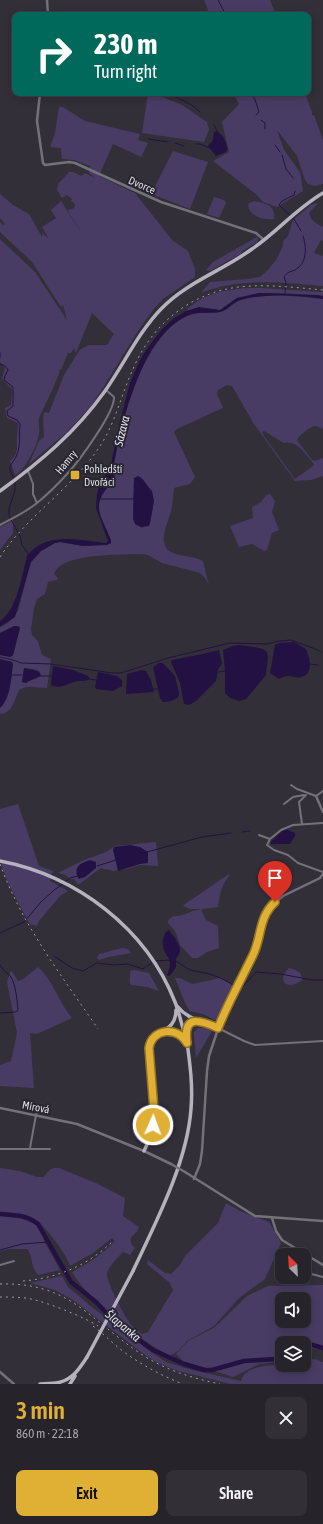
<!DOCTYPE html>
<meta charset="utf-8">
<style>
body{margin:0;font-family:"Asap Condensed",sans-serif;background:#322f37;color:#f1f3f6;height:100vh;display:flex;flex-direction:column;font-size:15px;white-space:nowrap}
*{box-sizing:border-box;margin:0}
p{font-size:13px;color:#a4a4a9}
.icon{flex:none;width:22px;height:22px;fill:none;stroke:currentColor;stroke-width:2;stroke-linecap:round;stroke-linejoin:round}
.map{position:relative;height:1384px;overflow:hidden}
.panel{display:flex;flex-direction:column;background:#26232b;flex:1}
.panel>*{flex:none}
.guide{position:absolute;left:12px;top:12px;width:299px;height:84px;border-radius:8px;box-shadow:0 2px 10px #0003,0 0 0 1px #424047;background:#00695c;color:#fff;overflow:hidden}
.needle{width:26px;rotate:336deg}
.controls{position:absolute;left:275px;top:1248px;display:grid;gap:8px}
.controls a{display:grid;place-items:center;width:36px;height:36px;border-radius:8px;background:#26232b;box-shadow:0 2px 10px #0003,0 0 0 1px #424047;font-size:20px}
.pin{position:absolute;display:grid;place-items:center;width:34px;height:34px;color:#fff;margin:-41px -17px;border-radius:50% 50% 50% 0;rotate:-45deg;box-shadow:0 0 4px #0007}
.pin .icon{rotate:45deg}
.me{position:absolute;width:44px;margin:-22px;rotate:2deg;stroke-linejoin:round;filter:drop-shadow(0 0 3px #0008)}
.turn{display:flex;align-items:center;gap:14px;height:84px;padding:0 16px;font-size:18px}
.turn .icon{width:52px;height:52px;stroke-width:2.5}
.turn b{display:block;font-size:28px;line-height:34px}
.round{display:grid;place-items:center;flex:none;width:42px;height:42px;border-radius:8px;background:#322f37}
.overview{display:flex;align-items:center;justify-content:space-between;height:68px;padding:0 16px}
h1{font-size:24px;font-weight:600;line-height:30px;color:#dfb034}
.cta{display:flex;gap:8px;margin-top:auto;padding:8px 16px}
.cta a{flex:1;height:46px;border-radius:8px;background:#dfb034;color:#111;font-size:16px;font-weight:600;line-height:46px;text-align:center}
.cta a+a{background:#322f37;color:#f1f3f6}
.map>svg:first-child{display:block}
.green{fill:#483c64;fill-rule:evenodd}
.water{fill:#241143}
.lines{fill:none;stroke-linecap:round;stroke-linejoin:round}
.stream{stroke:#241143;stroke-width:1}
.river{stroke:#241143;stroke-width:4.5}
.minor{stroke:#737277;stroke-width:2}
.tertiary{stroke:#737277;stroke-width:2.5}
.primary{stroke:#b5b2bd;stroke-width:3.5}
.rail{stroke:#9b99a1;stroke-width:1;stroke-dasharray:2 4;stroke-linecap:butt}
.tertiary-bridge{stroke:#737277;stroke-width:2.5}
.primary-bridge{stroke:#b5b2bd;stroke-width:3.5}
.route-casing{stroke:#917222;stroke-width:10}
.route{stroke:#dfb034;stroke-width:7}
.poi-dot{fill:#dfb034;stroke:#28262f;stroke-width:1.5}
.labels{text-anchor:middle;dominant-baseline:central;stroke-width:4;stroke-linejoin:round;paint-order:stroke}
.street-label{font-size:11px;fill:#dfdde4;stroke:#28262f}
.poi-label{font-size:11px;fill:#dfdde4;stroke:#28262f;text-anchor:start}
.water-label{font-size:12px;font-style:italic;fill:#e3dff1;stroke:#28262f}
</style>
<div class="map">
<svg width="323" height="1384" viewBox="0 0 323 1384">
<rect width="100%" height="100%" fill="#322f39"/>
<!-- green -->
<path class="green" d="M204,0H270L276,15H210Z
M148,93H152L182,105L207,122L209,130L204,142L142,133Z
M233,93H264L266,99L265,93H305L312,112V115H314L323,140V184L315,186L308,184L305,180L297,156L277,130L284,150L300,172L303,191L277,207L263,202L257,195L213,161L229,152L222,122L239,104Z
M59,107H63L85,121L140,134L138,140L148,143L141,157L113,144L99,176L135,193L172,240L188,251L195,269V277L163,299L153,310L140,328L104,386L92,405L66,433L29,464L39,441L44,437C44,428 42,421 44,412L49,413L64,375L79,351L81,349L89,345H107L114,334L92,313L76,353L74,348L71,353H68L61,370L58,369L60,371L58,376C53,390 45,404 39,418C38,423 40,428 39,433C38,444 25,471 15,475L10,461C20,452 16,447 17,437C17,432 18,428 18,423L7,418L5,408L11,405L12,389L2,379L5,367L0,362V239L35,272L67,320L63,305L61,307L32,262L0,232V222L3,225L5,224L0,218V194L13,205L29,214L42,237V233L49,239L42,227L56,218L51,210L61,201L84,237L68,211V210L74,208L75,204L71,201L72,199L67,195L62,198L57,190L58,184L69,172H73L81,176L85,173L95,178L89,173L90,166L74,160L62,159L61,148L50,147L55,133Z
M173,151L208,162L190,209L151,194Z
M214,197L224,200L226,203L219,218L207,214Z
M255,201C267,204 276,206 274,219C263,220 251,217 248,206L249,203Z
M318,203L309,213C311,221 316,223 323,227V241L321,240L314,253L323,256V286C282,283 240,277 201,293L210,282L247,279L260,277L268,270L276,260L283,246V241L288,236L293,220L311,205Z
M257,237L258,239L257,242L241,252L242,253L210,271L206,270L213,262Z
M260,288L323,292V296L282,293H259L237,298L220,310L210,309L186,311C204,291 235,288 260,288Z
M280,295L323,299V429C321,428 319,427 316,426C311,426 299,435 297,440L312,460L315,461L323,458V476L311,480L295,481L254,424L232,386L227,385L218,390L217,394L223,408L177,429L174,432L195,477L190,484L174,488C173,494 173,501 172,507C170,520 154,545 173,553C183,557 194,556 203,561L209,586L206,579L200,573L162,563L148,555L144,554C125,555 61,552 54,574L58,578L57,580L48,582L45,594L37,599L34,608L31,629L32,635L38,641L42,655L51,659L47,688C38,688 27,684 19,690C15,699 12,714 0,714V708C11,697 11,678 13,664L12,662L0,659V655L10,657L13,656L20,628L18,626H14L0,633V627L8,623L18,611L31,562L41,551L55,543L60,542L83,546L111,543C100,513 89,506 114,480C115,475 114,470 114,465C122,420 142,337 187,316C199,310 213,315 223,311C228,309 233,303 238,301C251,296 267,296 280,295ZM264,431L284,443C298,440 305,454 314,464L313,466L295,479L264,436L262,432ZM134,478C158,487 154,501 150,523L142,528L136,524L133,516ZM24,668L33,669L40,672V676L31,679L26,683L22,682Z
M270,494L275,501L272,512L279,530L272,533L267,550L264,551L252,544L239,547L230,526L253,518L252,507L261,502L266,495Z
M13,520V533L0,550V527Z
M18,804L39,866L53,871L50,881L68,891L60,896L39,921L37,926L30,924C20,906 4,879 0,859C0,847 0,822 0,809Z
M156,842L158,866L140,865L127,869L113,871L101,868L78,885L74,879H70L66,875L58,873L84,860L106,852L115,846Z
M229,874L230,875C221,885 220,894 218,907L203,909L201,910L206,920L218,926L219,948L207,952L198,958H192L180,945L175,931L168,923V921C172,914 177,917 183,915C189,913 192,910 199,910L200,909H190L183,906L185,904Z
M122,948L128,949L131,953L109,957L99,960L97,958L99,954Z
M38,967C53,980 59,1003 72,1018L37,1034L30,1033L34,1088L0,1086V1065L11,1061L17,1033L7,982L11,970L18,981L22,980Z
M289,968C296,970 302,971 302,980C289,991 275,982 289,968Z
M134,970L149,973L159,991L147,987L131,985C128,980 131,976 130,971Z
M175,978H180L192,984L220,978L234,986L219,1019L214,1020L203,1014L190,1011L185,1003Z
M198,1028H206L212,1031L196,1058L194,1035V1032Z
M0,1168L20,1171L37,1177H44C48,1171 51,1167 59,1168L98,1184L125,1198L123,1216L139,1227C136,1237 124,1237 135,1248L130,1255L123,1252C119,1256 107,1268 107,1274C106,1281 124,1315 129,1322C132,1327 137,1331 142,1334L148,1332L173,1290L170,1283L147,1264L148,1260L165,1273L171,1274L180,1265L185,1256L218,1223L226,1203L240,1211L269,1222L281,1243L265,1279L239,1298L214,1326L187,1341L178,1351L170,1356C142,1341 121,1325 98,1302C88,1293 79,1284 72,1272C88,1263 102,1255 115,1241L112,1238L93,1253L70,1266C65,1251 48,1231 37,1220V1225L44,1233L43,1239L60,1270L38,1275C30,1266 33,1255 27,1249H9L0,1251Z
M62,1276L68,1287L92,1307L148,1350L166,1362L192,1370L241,1381C245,1361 289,1365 304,1365V1360L315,1359L323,1362V1384H230L175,1370L156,1362L141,1352L73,1300L55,1290L30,1283Z
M323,1285V1349L304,1348V1343H282V1361L259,1364L233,1377L183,1361L176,1354L188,1341L215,1327L247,1296L268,1286ZM282,1299H304V1321H282Z"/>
<!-- water -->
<path class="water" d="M217,131L223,136L228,149L226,152L216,156L208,146L213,140L214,132Z
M259,293L317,295L323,296V299C300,295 259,293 238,301C233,303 228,309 223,311C213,315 199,310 187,316C142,336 122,420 114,465C114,470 115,475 114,480C90,505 99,511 111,540V543L107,545L83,546L60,542L55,543L41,551L31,562L15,617L0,627V621C17,610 22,575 27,556C45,531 80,540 106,543L108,541L96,508L97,493L102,479L110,469L119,425L130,383L140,360L146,350L162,329L173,319L186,311L199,307L220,310L237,298Z
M138,476C145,479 147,487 152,491L154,501L150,523L149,526L141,527L135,524L133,519L134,478Z
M14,626H18L20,628L13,655L10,657L0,655V633Z
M294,642L306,649C310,658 314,674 301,677C296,678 292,676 288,676C284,676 282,678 279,679L270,673L275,645L279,643Z
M239,645L254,647L263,649L267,652L268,657L266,675L246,699L239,701L230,698L225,693V671L223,650L233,646Z
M219,650L222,664L218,669L216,681L196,701L189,705L184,704L180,683L171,662L172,660L198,655Z
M0,659L12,662L13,664C11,677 11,698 0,708Z
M159,663H163L175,676L179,693V696C175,700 169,702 163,702L160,698L153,667Z
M53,666L73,670L88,676L90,679C85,682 79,680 74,682C64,685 63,688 52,686L51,684Z
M24,668L38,671L41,675C38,679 31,679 26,683L22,682Z
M142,670L146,671L151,680L154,692L126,694L127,674Z
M98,672L117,676L122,680V686L113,691L96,689L95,687Z
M286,829L295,833V836L290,844H271V841C277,838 279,832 286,829Z
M130,845L140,847L148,852V863L140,864L118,871L113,850L114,847Z
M90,860L96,862V868L85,877L79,879C72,868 80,863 90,860Z
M169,930L175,938L180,948V952L176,959V967L172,973L169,976L167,975C175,956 165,960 163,945C162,941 164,937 165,933Z"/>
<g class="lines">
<!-- stream -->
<path class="stream" d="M218,0L226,15
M168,93L192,105L200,112
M249,93C256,98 256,103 259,112L256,115
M261,120L265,123V129
M214,125L217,131
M148,139L168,142
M175,143L184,146
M196,144H200L210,148
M275,145L280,152
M282,155L286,169L293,178
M295,191L294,195L282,201L279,205L294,219L301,231
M285,293L286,282L284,277C287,272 290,272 295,270C307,263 307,248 303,236
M0,353V358
M0,364C4,366 6,365 8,370L5,376L4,380L13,387V406L7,411L8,416L17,420L20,424C18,443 23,449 10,466V470L14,479
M15,482V490L9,509V516L20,536L22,545L29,555
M100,499H134
M0,657L13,660L21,663L51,664L112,673H121L168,658L230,643L267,644L279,641L291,640L318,650L321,652
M310,664L318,665
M217,672L226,671
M12,675H22
M40,676H52
M89,679L96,680
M152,689H159
M242,832L250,831
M147,852L202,837L231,833
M97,866L116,860
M65,882L70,878L78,876
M0,933L24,922L41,902L54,890L63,884
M54,956L72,968L83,971L97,963L114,965L128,964L143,969L152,963
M154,961L171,960
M176,961L190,970L210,974L223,979L233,985
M0,965C3,971 8,973 11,977C16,986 17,1000 18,1010L16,1012L0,1013
M239,989L248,981L256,972L281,974L312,980H323
M0,1250L22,1244L49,1242"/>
<!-- river -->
<path class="river" d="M0,1214C15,1215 26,1215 38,1224L71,1282L96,1302L115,1322L153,1350L184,1364L205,1370H212L244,1361L276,1359L282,1352
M292,1343C302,1341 313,1345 323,1348"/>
<!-- minor -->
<path class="minor" d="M28,471L33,484V494L37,503
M0,525C13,518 26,512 37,503C48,494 59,483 68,473C79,461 115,412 114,397L106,390
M291,785L297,789L316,796L323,791
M284,804L293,797L304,795
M302,824L299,802L306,795
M259,835L270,839L281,830L293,825L323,823
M270,839L267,845L274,850L288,855L298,863L323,872
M218,1028L244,1041L255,1045L323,1041
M30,1148L36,1115L37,1111L47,1106
M0,1149H50
M276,1264L282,1266
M0,1265L14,1261
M304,1272L323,1277"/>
<!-- tertiary -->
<path class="tertiary" d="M47,0L48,15
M40,93L37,121L43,163L45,165L69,162L75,163L161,202L256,233L264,240
M316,796L323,812
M0,1108L77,1124L144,1151L171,1164
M185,1172L255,1216L323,1221
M194,1179L200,1164L202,1151L207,1071L209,1056L220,1023L237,985L254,954L264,916L268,908L283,896L320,878L323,874
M272,1218L276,1231L282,1240L323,1265
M0,1372L14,1384"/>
<!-- primary -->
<path class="primary" d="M0,491C40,462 76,432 105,391C124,364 138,333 161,309C187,282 222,271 252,249C277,232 297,208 323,193
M0,861C77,876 146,928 175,1002C180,1015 183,1030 187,1043
M177,1006C188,1020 203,1021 218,1028
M166,1031L177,1033L185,1040
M186,1034L188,1025L197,1021
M144,1151C163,1115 147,1085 149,1048C151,1028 176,1035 176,1010
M133,1271C156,1222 187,1163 191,1109C193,1086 190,1064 187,1042
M40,1384C46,1383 51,1384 56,1383C72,1381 79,1369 87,1357
M70,1384L75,1376"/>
<!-- rail -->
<path class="rail" d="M0,557C27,516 71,489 98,449C115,425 121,395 133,369C154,319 199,287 253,286C276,285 300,288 323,290
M0,864C22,925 62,976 98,1029
M23,1281C58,1278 89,1265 114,1240
M0,1284C69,1282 89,1319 141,1354C165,1370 192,1378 220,1384
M0,1297C10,1297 21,1297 31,1299C49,1303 84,1317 98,1326
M93,1326C104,1334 113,1344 124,1352C142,1365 162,1376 183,1384"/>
<!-- tertiary-bridge -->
<path class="tertiary-bridge" d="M171,1164L185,1172"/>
<!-- primary-bridge -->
<path class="primary-bridge" d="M87,1357L133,1271"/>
</g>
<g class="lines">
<!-- route casing -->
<g class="route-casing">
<path id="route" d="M153,1125L154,1110L149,1048C152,1028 178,1026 187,1043C183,1015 198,1019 218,1028C228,1003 241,980 253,955C262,937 258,918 275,902"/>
</g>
<!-- route -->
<use href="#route" class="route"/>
</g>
<!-- markers -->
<rect class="poi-dot" x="70" y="470" width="10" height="10" rx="2"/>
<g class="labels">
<!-- street labels -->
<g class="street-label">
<text transform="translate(142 185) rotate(24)">Dvorce</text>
<text transform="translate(66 462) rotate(-51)">Hamry</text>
<text transform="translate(36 1107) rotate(11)">Mírová</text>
</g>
<!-- poi labels -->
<g class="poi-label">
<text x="84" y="469">Pohledští<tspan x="84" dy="13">Dvořáci</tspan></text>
</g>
<!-- water labels -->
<g class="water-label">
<text transform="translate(122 431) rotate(-76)">Sázava</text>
<text transform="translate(123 1326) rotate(40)">Šlapanka</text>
</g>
</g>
</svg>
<div class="controls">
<a><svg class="needle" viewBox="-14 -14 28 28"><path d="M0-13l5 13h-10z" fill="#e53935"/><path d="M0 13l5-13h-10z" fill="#a4a4a9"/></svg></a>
<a><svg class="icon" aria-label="sound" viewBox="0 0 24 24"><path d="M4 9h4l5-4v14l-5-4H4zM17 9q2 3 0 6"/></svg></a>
<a><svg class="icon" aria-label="layers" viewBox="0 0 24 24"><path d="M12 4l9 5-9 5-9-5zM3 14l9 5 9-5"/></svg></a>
</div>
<div class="pin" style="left:275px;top:902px;background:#d93025"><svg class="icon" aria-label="arrive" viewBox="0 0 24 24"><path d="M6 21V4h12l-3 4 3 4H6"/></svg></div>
<svg class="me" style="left:153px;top:1125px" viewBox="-20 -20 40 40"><circle r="17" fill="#dfb034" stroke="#fff" stroke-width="3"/><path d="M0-11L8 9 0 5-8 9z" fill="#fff"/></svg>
<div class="guide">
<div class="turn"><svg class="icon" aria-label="right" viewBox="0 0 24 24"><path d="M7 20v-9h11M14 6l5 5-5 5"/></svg><div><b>230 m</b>Turn right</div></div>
</div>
</div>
<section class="panel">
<div class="overview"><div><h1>3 min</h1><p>860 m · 22:18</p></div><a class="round"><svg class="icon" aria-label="close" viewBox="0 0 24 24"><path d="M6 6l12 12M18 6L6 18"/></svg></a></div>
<div class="cta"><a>Exit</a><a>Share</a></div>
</section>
